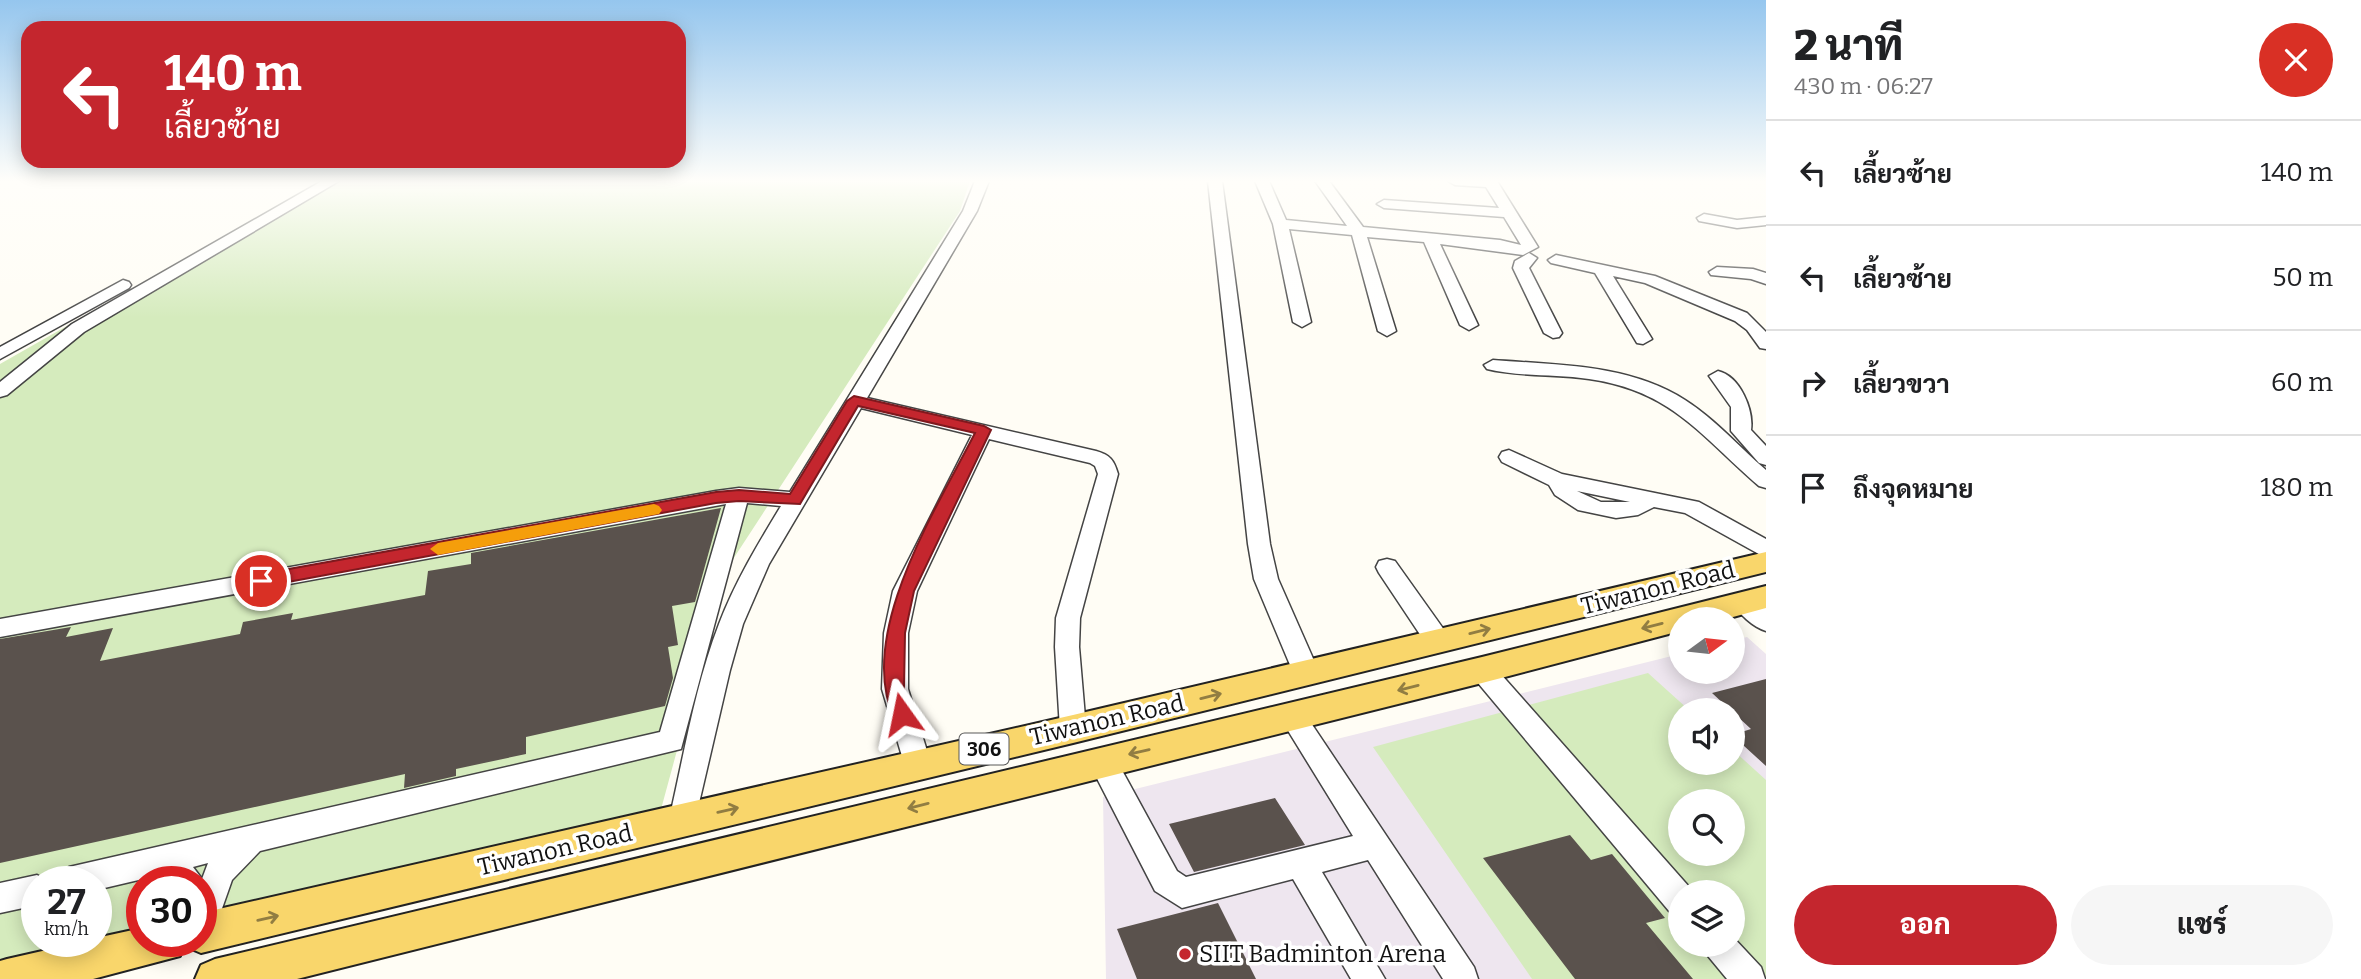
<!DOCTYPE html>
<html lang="th">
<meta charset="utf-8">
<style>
body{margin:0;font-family:Bitter,Sarabun,serif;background:#f6f6f6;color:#202124;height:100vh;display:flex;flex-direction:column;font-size:26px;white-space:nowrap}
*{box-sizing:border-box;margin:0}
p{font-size:23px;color:#757577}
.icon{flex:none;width:38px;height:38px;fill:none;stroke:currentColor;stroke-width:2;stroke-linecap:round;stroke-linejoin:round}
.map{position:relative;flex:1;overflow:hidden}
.sheet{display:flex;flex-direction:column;background:#fff;width:595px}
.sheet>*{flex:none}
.top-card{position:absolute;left:21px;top:21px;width:665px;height:147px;border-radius:21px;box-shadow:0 4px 18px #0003;background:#c4262e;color:#fff;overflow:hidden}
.needle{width:46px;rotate:75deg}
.tools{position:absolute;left:1668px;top:607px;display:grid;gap:14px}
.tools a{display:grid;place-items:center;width:77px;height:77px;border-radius:50%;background:#fff;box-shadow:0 4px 18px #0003;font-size:35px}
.speed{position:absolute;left:21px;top:866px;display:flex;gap:14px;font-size:35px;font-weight:700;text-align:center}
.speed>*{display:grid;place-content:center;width:91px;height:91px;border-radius:50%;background:#fff;box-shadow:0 4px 18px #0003;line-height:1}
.speed small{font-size:18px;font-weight:400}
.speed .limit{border:10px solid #d22;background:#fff;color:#111}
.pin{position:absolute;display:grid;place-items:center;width:60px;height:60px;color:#fff;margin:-30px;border:4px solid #fff;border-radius:50%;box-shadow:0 2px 7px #0007}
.me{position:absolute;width:77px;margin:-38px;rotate:348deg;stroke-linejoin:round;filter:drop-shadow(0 0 5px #0008)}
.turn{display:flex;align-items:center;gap:24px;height:147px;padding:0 28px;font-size:32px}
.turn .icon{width:91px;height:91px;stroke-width:2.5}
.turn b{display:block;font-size:49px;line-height:60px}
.round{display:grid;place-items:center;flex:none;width:74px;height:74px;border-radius:37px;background:#f6f6f6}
.headline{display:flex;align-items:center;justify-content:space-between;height:119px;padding:0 28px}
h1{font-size:42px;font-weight:800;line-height:52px}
.button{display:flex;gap:14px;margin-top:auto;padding:14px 28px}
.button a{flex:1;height:80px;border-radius:42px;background:#c4262e;color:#fff;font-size:28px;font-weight:800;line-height:80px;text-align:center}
.button a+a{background:#f6f6f6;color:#202124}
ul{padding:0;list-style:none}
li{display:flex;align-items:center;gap:21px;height:105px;padding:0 28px;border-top:2px solid #e0e0e0}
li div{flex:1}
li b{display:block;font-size:26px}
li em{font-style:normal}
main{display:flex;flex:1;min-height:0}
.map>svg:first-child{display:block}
.industrial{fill:#eee6ef;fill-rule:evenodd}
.green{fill:#d5ebbd;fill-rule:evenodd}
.building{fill:#5a524d}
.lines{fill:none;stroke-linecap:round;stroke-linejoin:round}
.minor-casing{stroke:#444;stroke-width:3}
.major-casing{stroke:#222;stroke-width:4}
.minor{fill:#fff;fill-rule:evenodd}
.major{fill:#f9d66b;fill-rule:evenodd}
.oneway{stroke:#917d42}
.route{fill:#c4262e;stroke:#7f191e;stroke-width:2}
.slow{fill:#f59e0b}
.poi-dot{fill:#c4262e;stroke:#fff;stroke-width:2.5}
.labels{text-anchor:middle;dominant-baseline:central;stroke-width:7;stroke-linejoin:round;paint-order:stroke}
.shield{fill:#fff;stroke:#585858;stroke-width:2}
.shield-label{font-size:19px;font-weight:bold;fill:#111}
.near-street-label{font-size:24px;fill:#111;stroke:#fff}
.near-poi-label{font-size:24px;fill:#111;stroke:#fff;text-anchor:start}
</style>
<main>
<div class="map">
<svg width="1766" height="979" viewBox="0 0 1766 979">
<rect width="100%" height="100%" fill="#fffdf5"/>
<!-- industrial -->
<path class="industrial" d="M1747,637L1766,654V979H1106L1103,797L1680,654V672H1732L1733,641ZM1680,710H1732V763H1680ZM1680,802H1732V854H1680ZM1680,892H1732V945H1680Z"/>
<!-- green -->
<path class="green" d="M322,181H970L960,211L726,570L660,813L201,919V882H142V933L0,966V364ZM37,882H96V942H37Z
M1648,673L1689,710H1680V763H1732L1733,750L1766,780V979H1532L1373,747ZM1680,802H1732V854H1680ZM1680,892H1732V945H1680Z"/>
<!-- building -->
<path class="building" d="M721,508L695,602L672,606L678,645L668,647L673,678L665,706L526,737V754L456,769V776L404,788L405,774L0,863V639L71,627L66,637L113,628L100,661L240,634L243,622L293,613L291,620L425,595L428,571L471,564V553Z
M1766,679V766L1732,735L1751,729L1712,693Z
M1275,798L1305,845L1194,872L1169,824Z
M1570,835L1591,860L1612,854L1665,918L1646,923L1693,979H1575L1483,858Z
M1218,903L1256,979H1137L1117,929Z"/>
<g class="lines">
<!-- minor casing -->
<g class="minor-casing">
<path id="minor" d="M322,181H339L84,332L7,395L0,397V382L72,324Z
M975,181H989L977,211L867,398L1096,451C1110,455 1114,460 1118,474L1080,618L1079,647L1086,729L1082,737L1073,740L1064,737L1060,729L1055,647L1056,618L1098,474L1095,466L1090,463L989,439L917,591L908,633V689L931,764L927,773L917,776L907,773L882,689L884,633L893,591L972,435L861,408L769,564L743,624L730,670L693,829L683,833L673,829L669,820C684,755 695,686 719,624C735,582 758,544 781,506L747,503L681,749L260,851L232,880L212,937L201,942V882H161L147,878L96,890V882H54L58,872L69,867L660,732L726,504L0,637V619L716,491L739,488L790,492L963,211ZM208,863L202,879L193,867Z
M1208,181H1222L1270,544L1278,579L1319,672L1315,679L1306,682L1297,679L1293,672L1254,579L1248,544Z
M1255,181H1269L1286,220L1347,226L1315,181H1329L1363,227L1500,240L1521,245L1504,217L1384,208L1377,204L1384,200L1499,208L1486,187L1455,185L1448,181H1497L1538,247L1523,255L1440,244L1478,325L1469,330L1460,325L1424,242L1367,237L1396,331L1387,336L1378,331L1352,235L1289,229L1311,322L1302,327L1293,322L1273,224Z
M1704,214L1737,220L1766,217V225L1737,228L1699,221L1697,218Z
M1529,253L1537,258L1529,268L1562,333L1559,337L1553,338L1544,333L1513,268L1515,261Z
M1556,255L1655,276L1747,313L1766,332V349L1760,348L1747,330L1735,321L1645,283L1613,276L1652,339L1643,344L1637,343L1595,273L1551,263L1548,260Z
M1717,267L1753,269L1766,273V284L1751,279L1711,275L1709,272Z
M123,280L129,282L131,285L129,288L0,359V347Z
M1493,360C1557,365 1629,364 1685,400C1715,419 1739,447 1766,470V488L1759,486C1700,435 1672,391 1589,379C1555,374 1519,377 1487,369L1484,365Z
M1718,371C1740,376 1754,410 1751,430L1766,446V465L1759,463L1731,431V407L1709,376Z
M1509,450L1562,474L1699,502L1766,539V558L1685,513L1654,507L1638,515L1616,518L1578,510L1555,495L1549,485L1502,462L1499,457L1502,452ZM1577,491L1630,502H1601Z
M1387,559L1395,561L1447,634L1450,641L1447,648L1438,651L1429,648L1379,573L1376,567L1379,561Z
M1744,593L1752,596L1766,608V631C1753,627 1739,614 1732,602L1736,596Z
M1482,660L1491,663L1691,889L1692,892H1680V915L1669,911L1473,677L1469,670L1473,663Z
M1292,705L1301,708L1474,967L1478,979H1443L1368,860L1322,872L1385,979H1351L1293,879L1182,908L1155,891L1088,761L1092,752L1102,749L1112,752L1177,871L1186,877L1353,836L1279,716L1283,708Z
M37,875L49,882H37V905L0,913V883Z
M1732,936L1761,967L1765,979H1727L1708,956L1703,945H1732Z"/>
</g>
<!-- major casing -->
<g class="major-casing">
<path id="major" d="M1766,552V572L1073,743L201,953L187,947L185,943L180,956L93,979H0V961L7,959L82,942H96V938L142,928V942H201V913L1073,715Z
M1766,586V608L1722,620H1680V631L1482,683L297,979H195L201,965L215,959L1482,657Z"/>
</g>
<!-- minor -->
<use href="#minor" class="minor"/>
<!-- major -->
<use href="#major" class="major"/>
</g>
<!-- one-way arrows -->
<defs><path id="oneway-shaft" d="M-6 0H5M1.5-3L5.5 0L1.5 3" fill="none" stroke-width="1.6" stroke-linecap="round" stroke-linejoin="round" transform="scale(1.75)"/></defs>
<g class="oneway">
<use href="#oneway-shaft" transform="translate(1652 626) rotate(166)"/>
<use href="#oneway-shaft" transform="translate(1480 631) rotate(-14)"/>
<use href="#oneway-shaft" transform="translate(1408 688) rotate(166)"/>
<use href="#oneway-shaft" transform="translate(1211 696) rotate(-14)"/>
<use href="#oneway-shaft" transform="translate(1139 752) rotate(167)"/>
<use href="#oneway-shaft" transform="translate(918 806) rotate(166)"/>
<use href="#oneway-shaft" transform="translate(728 810) rotate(-13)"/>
<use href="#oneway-shaft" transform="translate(268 918) rotate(-13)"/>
</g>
<!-- sky -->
<linearGradient id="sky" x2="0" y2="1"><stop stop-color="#95c6ee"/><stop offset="0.57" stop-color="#fffefa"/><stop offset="1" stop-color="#fffefa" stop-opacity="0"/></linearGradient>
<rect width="1766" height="318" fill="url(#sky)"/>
<!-- route -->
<path class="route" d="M854,396L984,426L991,430L914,591L905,633L904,689L912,714L909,720L902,722L895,720C854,636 937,508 975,433L858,406L800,504L739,501L716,503L261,587L255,585L253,581L255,576L261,574L716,492L739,490L790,494L847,401Z"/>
<!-- slow -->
<path class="slow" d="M654,504L659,506L662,510L659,514L438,555L430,549L438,543Z"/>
<!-- markers -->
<circle class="poi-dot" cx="1185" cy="954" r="7"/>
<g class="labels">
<!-- shield labels -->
<rect class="shield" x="959.5" y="733.5" width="49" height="31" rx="5"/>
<g class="shield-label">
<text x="984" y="749">306</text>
</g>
<!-- near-street labels -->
<g class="near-street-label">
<text transform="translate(1658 588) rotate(-14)">Tiwanon Road</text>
<text transform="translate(1107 720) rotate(-13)">Tiwanon Road</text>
<text transform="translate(555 850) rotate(-13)">Tiwanon Road</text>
</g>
<!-- near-poi labels -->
<g class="near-poi-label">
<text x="1199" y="954">SIIT Badminton Arena</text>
</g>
</g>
</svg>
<div class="tools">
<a><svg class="needle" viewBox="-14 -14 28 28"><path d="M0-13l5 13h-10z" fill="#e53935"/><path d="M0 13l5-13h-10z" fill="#757577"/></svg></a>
<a><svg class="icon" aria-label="sound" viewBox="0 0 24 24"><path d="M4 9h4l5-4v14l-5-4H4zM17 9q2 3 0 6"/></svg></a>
<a><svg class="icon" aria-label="search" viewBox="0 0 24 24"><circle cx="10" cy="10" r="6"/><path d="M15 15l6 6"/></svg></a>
<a><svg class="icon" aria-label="layers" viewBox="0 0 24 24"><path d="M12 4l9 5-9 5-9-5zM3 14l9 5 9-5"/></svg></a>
</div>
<div class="speed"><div>27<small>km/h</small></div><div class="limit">30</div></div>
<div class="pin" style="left:261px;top:581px;background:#d93025"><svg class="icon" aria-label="arrive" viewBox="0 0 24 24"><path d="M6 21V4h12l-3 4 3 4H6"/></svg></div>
<svg class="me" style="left:902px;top:714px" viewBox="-20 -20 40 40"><path d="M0-17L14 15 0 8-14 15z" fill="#c4262e" stroke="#fff" stroke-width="4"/></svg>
<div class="top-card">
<div class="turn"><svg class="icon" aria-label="left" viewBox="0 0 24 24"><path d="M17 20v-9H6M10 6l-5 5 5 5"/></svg><div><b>140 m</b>เลี้ยวซ้าย</div></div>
</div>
</div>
<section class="sheet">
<div class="headline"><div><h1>2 นาที</h1><p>430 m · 06:27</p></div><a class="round" style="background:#d93025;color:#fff"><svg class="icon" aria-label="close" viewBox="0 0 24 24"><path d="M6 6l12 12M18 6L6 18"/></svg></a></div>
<ul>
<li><svg class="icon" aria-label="left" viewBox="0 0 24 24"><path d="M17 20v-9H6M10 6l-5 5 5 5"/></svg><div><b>เลี้ยวซ้าย</b></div><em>140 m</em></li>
<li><svg class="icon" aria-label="left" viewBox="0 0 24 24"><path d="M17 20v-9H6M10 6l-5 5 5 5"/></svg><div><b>เลี้ยวซ้าย</b></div><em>50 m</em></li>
<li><svg class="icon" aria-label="right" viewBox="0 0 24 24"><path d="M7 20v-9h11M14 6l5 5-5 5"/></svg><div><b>เลี้ยวขวา</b></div><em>60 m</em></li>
<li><svg class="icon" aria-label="arrive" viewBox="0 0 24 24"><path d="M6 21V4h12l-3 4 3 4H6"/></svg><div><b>ถึงจุดหมาย</b></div><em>180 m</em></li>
</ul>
<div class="button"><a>ออก</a><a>แชร์</a></div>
</section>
</main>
